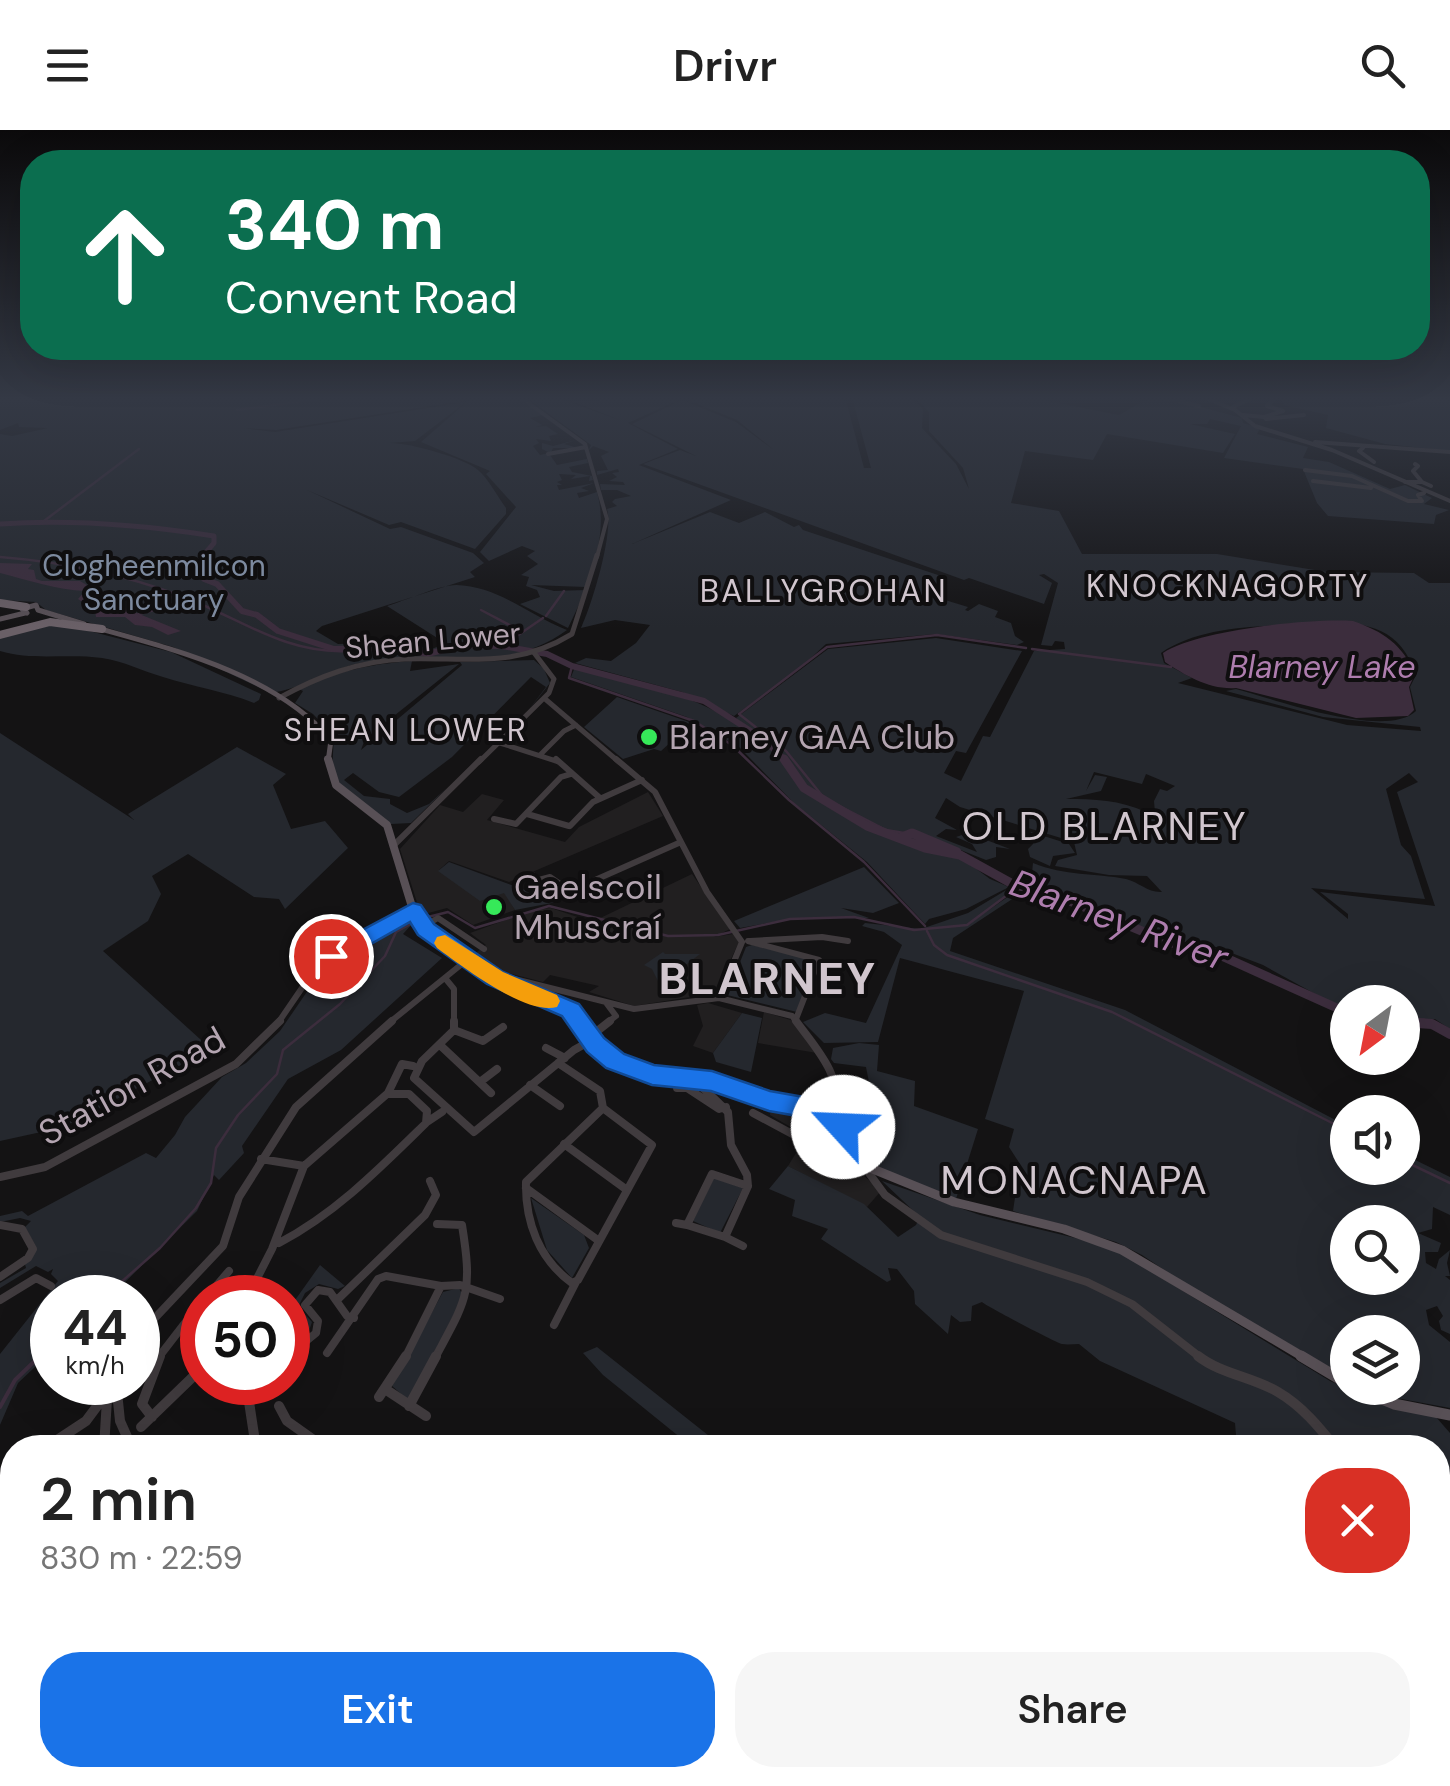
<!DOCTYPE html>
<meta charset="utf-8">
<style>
body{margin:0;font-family:"DM Sans",sans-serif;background:#f6f6f6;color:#222;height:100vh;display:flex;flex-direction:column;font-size:38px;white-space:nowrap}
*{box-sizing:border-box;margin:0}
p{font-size:32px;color:#767676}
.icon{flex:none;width:55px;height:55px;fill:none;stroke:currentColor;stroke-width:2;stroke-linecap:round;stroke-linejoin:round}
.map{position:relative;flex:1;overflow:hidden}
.side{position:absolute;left:0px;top:1305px;width:1450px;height:352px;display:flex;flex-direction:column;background:#fff;border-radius:40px 40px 0 0;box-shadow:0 10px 40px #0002}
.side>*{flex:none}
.banner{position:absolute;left:20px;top:20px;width:1410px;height:210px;border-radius:40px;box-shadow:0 10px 40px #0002;background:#0b6e4f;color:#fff;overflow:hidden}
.needle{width:65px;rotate:212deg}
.fabs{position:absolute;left:1330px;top:855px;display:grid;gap:20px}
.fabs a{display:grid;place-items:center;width:90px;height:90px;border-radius:50%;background:#fff;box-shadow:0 10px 40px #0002;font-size:50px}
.speed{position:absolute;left:30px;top:1145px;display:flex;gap:20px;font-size:50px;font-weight:700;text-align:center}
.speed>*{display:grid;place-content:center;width:130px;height:130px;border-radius:50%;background:#fff;box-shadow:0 10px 40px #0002;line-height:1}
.speed small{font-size:25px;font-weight:400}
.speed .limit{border:15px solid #d22;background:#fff;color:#111}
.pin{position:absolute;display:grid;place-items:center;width:85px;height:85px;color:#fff;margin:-42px;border:5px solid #fff;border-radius:50%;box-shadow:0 2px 10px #0007}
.me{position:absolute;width:110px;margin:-55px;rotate:295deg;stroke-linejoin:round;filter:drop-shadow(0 0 8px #0008)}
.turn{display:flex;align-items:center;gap:35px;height:210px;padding:0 40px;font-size:45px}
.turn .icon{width:130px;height:130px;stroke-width:2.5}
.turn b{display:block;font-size:70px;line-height:85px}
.round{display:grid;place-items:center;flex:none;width:105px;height:105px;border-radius:40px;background:#f6f6f6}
.head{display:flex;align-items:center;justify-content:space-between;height:170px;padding:0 40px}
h1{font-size:60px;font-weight:600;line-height:75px}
.action{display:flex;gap:20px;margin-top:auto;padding:20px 40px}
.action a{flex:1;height:115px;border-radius:40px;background:#1a73e8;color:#fff;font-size:40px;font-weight:600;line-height:115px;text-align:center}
.action a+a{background:#f6f6f6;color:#222}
header{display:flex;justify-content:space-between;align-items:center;height:130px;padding:0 40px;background:#fff;font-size:45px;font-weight:600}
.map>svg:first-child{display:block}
.built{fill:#211f20}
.green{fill:#25282e;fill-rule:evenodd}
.water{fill:#3c2d3d}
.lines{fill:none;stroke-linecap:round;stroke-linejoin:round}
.stream-far1{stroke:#3c2d3d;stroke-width:2.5}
.stream{stroke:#3c2d3d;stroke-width:4}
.river-far3{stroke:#3c2d3d;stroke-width:5}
.river-far2{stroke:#3c2d3d;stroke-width:6}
.river-far1{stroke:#3c2d3d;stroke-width:9}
.river{stroke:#3c2d3d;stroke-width:10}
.minor-far4{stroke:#403b3e;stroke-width:4}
.minor-far3{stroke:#403b3e;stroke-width:5}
.minor-far2{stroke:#403b3e;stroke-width:6}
.minor-far1{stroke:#403b3e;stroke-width:8}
.minor{stroke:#403b3e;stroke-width:10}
.major-far3{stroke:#585056;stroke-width:5}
.major-far2{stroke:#585056;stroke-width:8}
.major-far1{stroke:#585056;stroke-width:9}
.major{stroke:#585056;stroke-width:11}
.highway{stroke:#6a6067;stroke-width:8}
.route{fill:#1a73e8;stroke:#114b97;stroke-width:2.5}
.slow{fill:#f59e0b}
.poi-dot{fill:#36e959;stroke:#0f0e0f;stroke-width:4}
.labels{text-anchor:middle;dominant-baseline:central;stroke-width:8;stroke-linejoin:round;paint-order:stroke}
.far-park-label{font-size:30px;fill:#7d8a9f;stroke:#0f0e0f}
.far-street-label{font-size:30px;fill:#b4a5b1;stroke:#0f0e0f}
.far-quarter-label{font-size:32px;letter-spacing:2.5px;fill:#d1c6ce;stroke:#0f0e0f}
.far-water-label{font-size:32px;font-style:italic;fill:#ae7dae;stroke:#0f0e0f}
.poi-label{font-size:35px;fill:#b4a5b1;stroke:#0f0e0f;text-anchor:start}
.street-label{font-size:35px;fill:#b4a5b1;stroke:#0f0e0f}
.water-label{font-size:38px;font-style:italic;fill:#ae7dae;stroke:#0f0e0f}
.quarter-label{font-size:40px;letter-spacing:2.5px;fill:#d1c6ce;stroke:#0f0e0f}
.district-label{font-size:45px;font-weight:bold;letter-spacing:2.5px;fill:#d1c6ce;stroke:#0f0e0f}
</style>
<header><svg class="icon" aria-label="menu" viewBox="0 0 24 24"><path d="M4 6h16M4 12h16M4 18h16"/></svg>Drivr<svg class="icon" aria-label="search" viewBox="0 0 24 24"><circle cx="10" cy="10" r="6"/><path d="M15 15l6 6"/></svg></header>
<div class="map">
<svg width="1450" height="1656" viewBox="0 0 1450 1656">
<rect width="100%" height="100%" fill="#141314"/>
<!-- built -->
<path class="built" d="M648,662L663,686L509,752L449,731L439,740L505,763L515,780L473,795L447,778L421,785L400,719L440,675L463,682L482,664L504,670L487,690L565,712L579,697Z
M692,744L730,799L714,807L733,804L739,812L715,863L634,876L589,862L599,856L550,845L543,852L493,839L473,825L486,815L470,803L536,779L551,778L592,792Z
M708,873L742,883L713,923L693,916L703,896L697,875Z
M764,882L794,891L817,923L758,913Z
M771,975L833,987L838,999L813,1010L770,985Z
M801,1015L826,1029L854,1037L881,1061L867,1077L788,1036Z"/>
<!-- green -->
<path class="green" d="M0,267H516L543,285L530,288L542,295L536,297L546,296L558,304L549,306L551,311L536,309L539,313L533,316L540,325L550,323L542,319V313L553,316L576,310L564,314L578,318H553L550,325L557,335L552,336L587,329L588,333L569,337L572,342L592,346L593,350L589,351L590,346L571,349L576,345L559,344L562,350L557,352L562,355H557L559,360L594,353L581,358L589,361L577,363L579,368L597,362C606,395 598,424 586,457L531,455L554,461L586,460L568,498L520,474L540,467L537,460L526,456L529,447L521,445L538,434L527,426L535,421L522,416L489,431L480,422L516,377L486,344L490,341L421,312L469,270L276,300L243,298L275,302L466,272L415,311L389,313C407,312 465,328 478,340C487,347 498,367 506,378V384L475,419L401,392L389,395L307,360L390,399L401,397L473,423L484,433L470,442L475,447L322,496L316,501L338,514L400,512L431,519L443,515L442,511L387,476C404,471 440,455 456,455C498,456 529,485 567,500C499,549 431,517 356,534C332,539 287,565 269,562L173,517L46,480L36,472L0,470V304L12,306L48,298L19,297L18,293L0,300Z
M604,267H845L864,338H871L852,267H910L923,279L922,298L956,334L969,359L963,338L929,301V282L915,267H1027L1119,285L1151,267L1177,271L1182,267H1194L1182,272L1242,288L1243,293L1260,298L1257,304L1308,317L1303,328L1329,332L1390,359L1405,355L1432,368L1424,374L1449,380L1436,385L1434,394L1328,386L1317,373L1303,339L1224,328L1241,296L1210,289L1207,294H1190L1235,304L1223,323L1107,304L1093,330L1025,321L1011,373L1059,381L1082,424H1217L1327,442L1414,443L1429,453H1450V899L1435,889H1403L1402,872H1348L1347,879L1337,876L1263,835L1216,817L1175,810L1058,764L1020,754L1033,753L1038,746L1032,743L1033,733C1065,746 1095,743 1126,749C1139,752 1148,763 1162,762L1147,746L1109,745L1055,736L1058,730L1077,725L1074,712L960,677L946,668L935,688L957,700L946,699L936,706L977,722L972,714L956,707L968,703L1010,719L996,717V727L986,730L925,706L943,717L942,720L888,704L918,717L959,726L990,749L1009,757L966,779L929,789L925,794L867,732L794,673L739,617L687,587L571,547L575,537C635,552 697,564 748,601L736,588L828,519L936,508L1022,521L966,623L956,621L944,643L961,651L983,606L990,607L1034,521L1065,519L1064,512L1055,511L1052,516L1041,515L1058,453L1044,444L1039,445L1052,453L1044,474L969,448L964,450L643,334L680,320L696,326L632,294L682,270L736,292L774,320L737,290L683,268L628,293L678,319L639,335L731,370L632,414L710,382L739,393L765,382L794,397L799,395L803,400L938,445L944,449L933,460L945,470L968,477L965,480L968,481L979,474L998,481L995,487L1011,493L1015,506L1024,512L1017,515L936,504L826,514L798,540L734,586L682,562L575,533L586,528L611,531L636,513L650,495L615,490L581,498C592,474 614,403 607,379L617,376L612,372L615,369L631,366L617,360H601L600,354L625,355L623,352L609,351L617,347L612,343L619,342L618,339L597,345V341L608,340L601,326L609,322L593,316L589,320L591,315L530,270L561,269L622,291L572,271H596ZM1324,492C1369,492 1401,499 1416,545L1410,557L1416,581C1385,610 1274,569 1236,559L1226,561L1323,587L1420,597L1421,601L1347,595L1178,553L1192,548L1164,533L1161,523C1207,492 1271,498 1324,492ZM1094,642L1142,654L1146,644L1175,656L1167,661L1160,659L1154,671L1155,683L1144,687L1141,685L1146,682C1120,670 1094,669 1066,669L1101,661L1107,647L1095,645L1086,661ZM1409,643L1418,652L1397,662L1435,776L1320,762L1348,784V789L1311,758L1425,769L1411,726L1401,715L1386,659Z
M1280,267H1450V321L1385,314L1326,298L1328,285L1284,275Z
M66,495L171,522L261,564L259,570L254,573C224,561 194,557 163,547C142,541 124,531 102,528C68,523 33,531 0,521V508L32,496Z
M534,530L544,539L550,553L527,582L546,557L531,547L452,627L399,667L379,662L353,643L344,650L364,666L390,669V674L407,683L429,674L449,656L411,693L391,694L340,657L332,641L334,606L313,584L295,573L303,561L299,559C336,541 371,534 412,531L410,541L459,534L365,609L361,620L462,535L460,532Z
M617,567L692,593L661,621L654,619L623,629L584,597Z
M0,603L134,690L128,684L237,617L286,644L273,655L291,699L325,691L348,718L285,779L279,769L254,767L188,724L152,746L161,764L148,791L103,821L211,919L64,997L0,1011Z
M1031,702L1069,714L1075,723L1053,726L1050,736L1030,727L1028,719L1033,714Z
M449,732L557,772L515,780L504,763L480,771L438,741Z
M864,737L899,773L873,783L841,778L869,788L790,789L740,798L734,791Z
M1013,756L1016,758L966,796L1019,759L1040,762H1023L953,808L950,821L1125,880L1347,996L1348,1038H1402L1403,1024L1450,1047V1085L1433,1077L1432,1099L1418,1103L1441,1113L1438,1122H1425L1426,1133L1436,1139L1439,1129L1450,1120L1447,1133L1450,1146H1445L1450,1150V1204L1441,1200L1439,1191L1443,1186L1437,1176L1426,1180L1429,1195L1450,1212V1278L1396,1268L1371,1258H1402V1202H1348L1347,1247L1188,1156L1142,1125L1116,1112L1013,1081L1020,1034L1009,1017L1014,999L985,989L1024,861L900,828L878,912L824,913L803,892L825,883L866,893L902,815L884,802L862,796L865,793L921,799L968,783ZM1348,1092H1402V1148H1348Z
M403,789L413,793L403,804L442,828L341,920L288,949L242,1016L244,1023L219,1050L214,1045L197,1081L110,1167L52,1168V1221L18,1253L0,1295V1224L58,1151L51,1144L53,1139L48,1142L36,1136L0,1158V1153L26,1138L25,1134L36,1117L25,1097L31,1091L20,1088L0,1092V1086L22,1081L28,1086L146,1023L156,1028L175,1005L185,987L222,947L246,933L280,901L326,834Z
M752,815L812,829L816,834L797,882L727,865L746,817Z
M663,822L665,824H700L660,855L652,839L644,835Z
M742,883L762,888L751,942L716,932L713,923Z
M859,913L879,915L877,941L915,951L914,976L978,999L956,1069L874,1036L863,1023L858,990L847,985L843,977H874L866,937L834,933L831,929L833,918Z
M788,1036L864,1074L898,1107L916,1095L920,1087L882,1051L980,1085L1092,1112L1121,1123L1330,1251L1371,1269L1436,1287L1450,1303V1476L1438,1461V1318L1237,1317L1235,1293L1100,1231L1079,1214C1073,1214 1068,1215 1062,1214C1055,1212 986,1176 982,1172L972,1176L971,1191L960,1192L951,1185L948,1204L915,1174L914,1161L897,1139L888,1138L891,1150L887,1152L821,1109L828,1099L792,1086L795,1070L769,1059Z
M714,1048L743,1058L720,1103L693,1091Z
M531,1068L584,1105L589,1118L572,1148L547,1120Z
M320,1135L345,1156L338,1159L319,1154L305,1163L298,1177L312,1192L308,1204L289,1195L295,1185L288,1190V1180Z
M459,1158L463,1166L414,1266L407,1269L392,1256L443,1162Z
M597,1217L723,1317H692L603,1245L583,1223Z
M12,1498V1645H153L151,1656H0V1506Z
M1438,1632L1441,1656H1265L1264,1645H1438Z
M571,1645H803L818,1656H568Z
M1088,1645H1158L1174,1656H1084Z"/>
<!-- water -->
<path class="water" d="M0,433L32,434L28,439L34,440L36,449L42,451H80L127,479L181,501L168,505L152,497L135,495L125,487H96L95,481L78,469L85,461C57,460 28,450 0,443Z
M1353,491C1384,502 1402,514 1415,544L1409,557L1414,580L1408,586L1356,588L1236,558C1210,560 1186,546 1165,532L1163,523C1197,500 1310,488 1353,491Z"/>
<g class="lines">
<!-- stream-far1 -->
<path class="stream-far1" d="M1146,267H1150
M237,280L333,267
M44,391L139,319
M0,427C62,432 123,444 181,466C238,487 284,524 347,521
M481,480L519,500
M139,484L158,479L173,466
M546,486L564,461
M502,516L543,488
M1032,519L1171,537
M572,536L569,548L694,591L732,615L789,670L864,732L925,796
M910,704L886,700L824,668L786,621L739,584L827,517L937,505L1026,518
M424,788L448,782L475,798L549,776L668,806L718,805L790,789L854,787L914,800L967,795L1018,757
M927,801L934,815L947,825L1112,882L1348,1001
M1402,1030L1450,1053
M103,1168L160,1118L196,1078L211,1053L216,1018L238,985L277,944L283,920L340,874L385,826L396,802L416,791
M38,1228L52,1215"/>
<!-- stream -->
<path class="stream" d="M0,1277L15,1250L40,1226"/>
<!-- river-far3 -->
<path class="river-far3" d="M0,394C72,389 143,395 214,406V413L202,427"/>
<!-- river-far2 -->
<path class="river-far2" d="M204,425L200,430L204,449L217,454L242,481L257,485L278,501L334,519L399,517L427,524L465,515L502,516L547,524L572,536L704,571L763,609L787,632"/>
<!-- river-far1 -->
<path class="river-far1" d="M784,629L804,658L867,696L925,718L960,725L1018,757L1058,766L1168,812L1215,823L1348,883
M900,708L912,703L957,722
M1402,892L1424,893"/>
<!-- river -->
<path class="river" d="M1402,892L1432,894L1450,904"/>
<!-- minor-far4 -->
<path class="minor-far4" d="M520,267L585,314L607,389L597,427
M1162,267L1199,276
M1203,267L1235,280L1255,296L1332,320L1450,371
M1233,277L1254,267
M1243,285L1264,287L1283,281L1267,276L1276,267
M1266,289L1304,285
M1315,312L1450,322
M1363,318L1359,321L1374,332
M548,324L586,317
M1305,340L1352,346L1408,371H1422L1418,365L1424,363
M1313,351L1371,358
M1405,352H1422L1413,341L1418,336L1415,334
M1422,352L1431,356"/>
<!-- minor-far3 -->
<path class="minor-far3" d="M279,568C319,546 359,531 405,529C468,527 515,539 572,504L597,425
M544,568L619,632
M500,613L559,632
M541,624L564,601L576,595
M479,632L549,563L554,549L535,524"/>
<!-- minor-far2 -->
<path class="minor-far2" d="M556,629L600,668
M616,629L655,662L707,762L742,812
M527,684L569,696
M494,689L516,694L561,647L571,644
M570,696L593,672L642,650
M393,716L481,629
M533,745L539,750L550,747L570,761
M570,757H576L577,760L571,762Z
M577,758L681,712
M424,796L438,788L484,819
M748,811L819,830L796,889
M750,811L822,807L848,811
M487,842L634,879L719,868L792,886L798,893
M445,848L454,859V893
M719,868L742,812
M278,893L304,855L328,829L413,780
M389,893L468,829
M607,893L616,886L607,874"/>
<!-- minor-far1 -->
<path class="minor-far1" d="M454,891V900L422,931L414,948L474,1002L574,920L592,910
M796,891C815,917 844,947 835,982
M454,900L483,911L503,897
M596,902L610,891
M441,916L491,963
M546,918L565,928
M558,933L600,961L603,978
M702,950L703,958L728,982L731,1015L747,1045L748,1056
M480,952L497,939
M530,955L560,976
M677,958H687L719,979L726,977
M388,963L402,934L413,936
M603,978L652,1015L578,1150L572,1153C539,1129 525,1092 526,1052Z
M753,983L835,1027L863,1035L885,1065L941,1105L1087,1152L1132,1174L1201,1228
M427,992L442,982
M564,1014L627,1060
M712,1044L748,1056L725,1107L687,1095Z
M0,1047L45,1037L236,934L280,891
M526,1058L599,1111
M676,1093L687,1095
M0,1095L22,1099L33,1119L28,1128L0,1147
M725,1107L743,1116
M279,1113C336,1083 380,1038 426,993L427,981L409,964H387L304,1036
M441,1156L460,1155L500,1169
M206,1168L229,1141
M247,1168L272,1119L304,1036L261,1029
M0,1170L36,1148L51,1156
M337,1170L425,1085L436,1065L430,1051
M554,1195L576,1152
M288,1209L305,1212L316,1203L318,1191L305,1175L318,1160L330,1162L347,1186L354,1188
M138,1212L154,1189L223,1116L239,1067L296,977L392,891
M327,1223L378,1149L386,1146L441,1156L405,1228
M158,1228L202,1171
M435,1228C467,1168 473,1164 462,1095L437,1094"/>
<!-- minor -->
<path class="minor" d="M1198,1226C1221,1244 1253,1247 1278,1262C1302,1276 1319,1297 1336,1318
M116,1252L120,1291L132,1318
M246,1252L256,1318
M385,1259L426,1286
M379,1267L406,1226
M279,1276L287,1291L325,1318
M409,1276L436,1226
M152,1287L142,1274L160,1226
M141,1297L202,1238
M45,1318L86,1291L115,1252
M104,1318L107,1269
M0,1345L12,1334
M1438,1396L1450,1424
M0,1408L12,1409
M170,1656L172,1645"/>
<!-- major-far3 -->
<path class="major-far3" d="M27,483L22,479L36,475L38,480L84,494
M0,489L25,483
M97,498C176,520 276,545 331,610L328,632"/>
<!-- major-far2 -->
<path class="major-far2" d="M328,629L336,655L387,695L413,780L431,803L495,848L571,880L581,893"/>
<!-- major-far1 -->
<path class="major-far1" d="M579,891L596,915L631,938L712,951L769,971L835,982C849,999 846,1019 863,1035L954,1072L1064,1099L1122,1120L1305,1228"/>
<!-- major -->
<path class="major" d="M1301,1226L1348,1254
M1355,1258L1394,1274L1450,1285"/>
<!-- highway -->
<path class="highway" d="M0,473L26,477
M0,505L50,492L102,499"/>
</g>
<!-- sky -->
<linearGradient id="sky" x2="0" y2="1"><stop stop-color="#0b0a0b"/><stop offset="0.54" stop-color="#343945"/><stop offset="1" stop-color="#343945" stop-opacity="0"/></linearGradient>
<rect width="1450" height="498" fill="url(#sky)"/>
<!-- route -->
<path class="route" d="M413,773L421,775L434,794L503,842L579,874L604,908L624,924L654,935L712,941L770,961L843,974L856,997L852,1005L843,1008L834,1005L825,991L769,981L711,961L652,955L606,938L587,922L562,886L487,854L418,805L410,792L339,832H323L320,826L323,821Z"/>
<!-- slow -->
<path class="slow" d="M445,805L503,842L557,865L560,871L557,877C526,886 462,836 437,818L434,813L437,807Z"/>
<!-- markers -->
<g class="poi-dot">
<circle cx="649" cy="607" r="10"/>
<circle cx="494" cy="777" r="10"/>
</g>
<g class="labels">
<!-- far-park labels -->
<g class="far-park-label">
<text x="154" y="435">Clogheenmilcon<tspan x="154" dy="34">Sanctuary</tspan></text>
</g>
<!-- far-street labels -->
<g class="far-street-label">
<text transform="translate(433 510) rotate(-5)">Shean Lower</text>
</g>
<!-- far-quarter labels -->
<g class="far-quarter-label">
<text x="1228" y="456">KNOCKNAGORTY</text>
<text x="824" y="461">BALLYGROHAN</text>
<text x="406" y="600">SHEAN LOWER</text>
</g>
<!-- far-water labels -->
<g class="far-water-label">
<text x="1322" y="537">Blarney Lake</text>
</g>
<!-- poi labels -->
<g class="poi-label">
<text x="669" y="607">Blarney GAA Club</text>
<text x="514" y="757">Gaelscoil<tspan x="514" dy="40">Mhuscraí</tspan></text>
</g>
<!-- street labels -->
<g class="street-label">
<text transform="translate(132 956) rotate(-29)">Station Road</text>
</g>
<!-- water labels -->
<g class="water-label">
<text transform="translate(1119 790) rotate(20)">Blarney River</text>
</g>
<!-- quarter labels -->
<g class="quarter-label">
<text x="1105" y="696">OLD BLARNEY</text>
<text x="1075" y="1050">MONACNAPA</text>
</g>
<!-- district labels -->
<g class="district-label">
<text x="768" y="848">BLARNEY</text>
</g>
</g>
</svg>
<div class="fabs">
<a><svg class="needle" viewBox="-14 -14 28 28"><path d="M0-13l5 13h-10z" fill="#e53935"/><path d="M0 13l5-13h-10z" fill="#767676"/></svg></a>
<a><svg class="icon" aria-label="sound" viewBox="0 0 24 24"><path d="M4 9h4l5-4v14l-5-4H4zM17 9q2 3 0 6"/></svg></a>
<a><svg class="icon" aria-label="search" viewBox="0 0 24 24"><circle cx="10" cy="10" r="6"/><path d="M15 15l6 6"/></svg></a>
<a><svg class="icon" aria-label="layers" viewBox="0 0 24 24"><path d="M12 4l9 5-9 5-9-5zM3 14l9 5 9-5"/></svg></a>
</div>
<div class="speed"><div>44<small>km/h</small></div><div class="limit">50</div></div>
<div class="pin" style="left:331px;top:826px;background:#d93025"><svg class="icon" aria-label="arrive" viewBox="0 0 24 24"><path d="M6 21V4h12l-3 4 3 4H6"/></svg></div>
<svg class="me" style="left:843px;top:997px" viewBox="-20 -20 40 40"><circle r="19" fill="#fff"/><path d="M0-13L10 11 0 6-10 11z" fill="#1a73e8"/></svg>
<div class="banner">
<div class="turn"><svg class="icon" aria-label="ahead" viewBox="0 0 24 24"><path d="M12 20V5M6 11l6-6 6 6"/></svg><div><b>340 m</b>Convent Road</div></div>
</div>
<section class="side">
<div class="head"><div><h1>2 min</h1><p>830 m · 22:59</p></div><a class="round" style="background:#d93025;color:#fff"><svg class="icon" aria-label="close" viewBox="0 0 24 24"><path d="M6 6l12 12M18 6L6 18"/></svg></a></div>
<div class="action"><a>Exit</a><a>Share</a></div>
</section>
</div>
